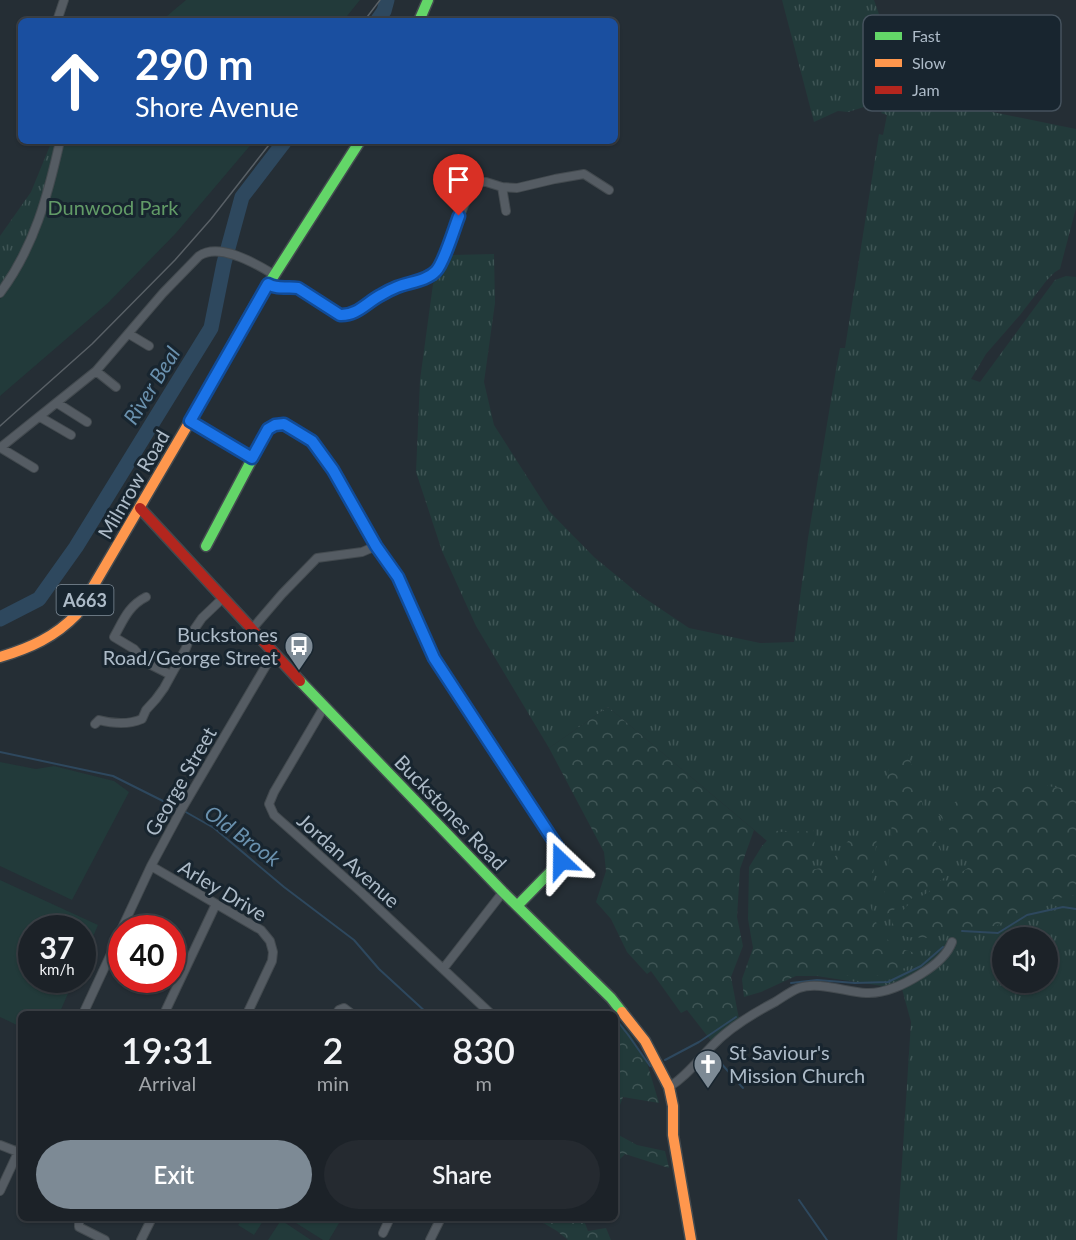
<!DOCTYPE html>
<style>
body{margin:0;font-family:Lato,sans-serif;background:#252a30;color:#f1f3f6;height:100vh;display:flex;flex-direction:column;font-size:22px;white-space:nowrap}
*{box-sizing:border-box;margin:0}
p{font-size:20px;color:#a0a4a8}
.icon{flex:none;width:33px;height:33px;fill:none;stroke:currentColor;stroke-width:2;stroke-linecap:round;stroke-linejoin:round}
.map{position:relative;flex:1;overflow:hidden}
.panel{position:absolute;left:18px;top:1011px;width:600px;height:210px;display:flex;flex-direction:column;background:#1c2228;border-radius:9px;box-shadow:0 2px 4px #0004,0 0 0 2px #3a3f45}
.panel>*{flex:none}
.banner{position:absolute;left:18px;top:18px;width:600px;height:126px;border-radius:9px;box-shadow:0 2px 4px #0004,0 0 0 2px #3a3f45;background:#1a4fa0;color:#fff;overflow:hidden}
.tools{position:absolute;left:992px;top:927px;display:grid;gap:12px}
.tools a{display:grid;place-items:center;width:66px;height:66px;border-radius:50%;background:#1c2228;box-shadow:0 2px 4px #0004,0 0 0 2px #3a3f45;font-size:30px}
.speed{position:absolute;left:18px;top:915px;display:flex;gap:12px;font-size:30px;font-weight:700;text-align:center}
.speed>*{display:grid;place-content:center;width:78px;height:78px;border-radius:50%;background:#1c2228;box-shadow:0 2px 4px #0004,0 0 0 2px #3a3f45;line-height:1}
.speed small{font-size:15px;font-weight:400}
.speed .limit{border:9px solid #d22;background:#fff;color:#111}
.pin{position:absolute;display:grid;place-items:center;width:51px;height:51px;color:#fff;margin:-62px -26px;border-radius:50% 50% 50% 0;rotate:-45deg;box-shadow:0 0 6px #0007}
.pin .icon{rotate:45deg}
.me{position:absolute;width:66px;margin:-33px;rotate:337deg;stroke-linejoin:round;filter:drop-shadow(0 0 4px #0008)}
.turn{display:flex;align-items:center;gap:21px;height:126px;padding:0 18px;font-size:27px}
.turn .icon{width:78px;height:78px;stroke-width:2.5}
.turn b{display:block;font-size:42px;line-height:51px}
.eta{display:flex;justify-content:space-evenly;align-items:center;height:102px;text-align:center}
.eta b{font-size:36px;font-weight:600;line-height:42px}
.action{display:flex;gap:12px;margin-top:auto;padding:12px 18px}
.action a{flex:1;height:69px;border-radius:36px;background:#7d8a95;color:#fff;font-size:24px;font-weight:600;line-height:69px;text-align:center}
.action a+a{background:#252a30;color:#f1f3f6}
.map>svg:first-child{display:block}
.grass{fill:url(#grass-tufts);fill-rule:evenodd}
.forest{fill:url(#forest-crowns)}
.green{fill:#223a3a}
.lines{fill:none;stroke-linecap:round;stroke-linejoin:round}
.stream{stroke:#2e485e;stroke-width:2}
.river{stroke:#2e485e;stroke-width:15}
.street-casing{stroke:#434a4f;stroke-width:10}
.fast-casing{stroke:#434a4f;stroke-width:13}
.slow-casing{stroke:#434a4f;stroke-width:13}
.jam-casing{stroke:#434a4f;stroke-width:13}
.street{stroke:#555c63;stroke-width:8}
.fast{stroke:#63d668;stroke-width:10}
.slow{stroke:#ff974d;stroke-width:10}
.jam{stroke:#b3261e;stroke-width:10}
.tram{stroke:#596066;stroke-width:1.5}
.route-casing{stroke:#114b97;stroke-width:15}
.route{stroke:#1a73e8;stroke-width:10}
.labels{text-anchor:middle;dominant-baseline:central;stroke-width:6;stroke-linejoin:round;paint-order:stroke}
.shield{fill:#18252f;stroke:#808e9a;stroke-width:1.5}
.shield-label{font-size:18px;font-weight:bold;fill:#adbbc8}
.park-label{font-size:20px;fill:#629b67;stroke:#18252f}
.street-label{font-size:20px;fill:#adbbc8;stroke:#18252f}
.poi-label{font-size:20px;fill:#adbbc8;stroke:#18252f;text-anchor:end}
.water-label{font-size:21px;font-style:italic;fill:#6a91ae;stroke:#18252f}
.key{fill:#18252f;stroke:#45525d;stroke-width:1.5}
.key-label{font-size:16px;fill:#adbbc8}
</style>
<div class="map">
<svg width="1076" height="1240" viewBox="0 0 1076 1240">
<defs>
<pattern id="grass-tufts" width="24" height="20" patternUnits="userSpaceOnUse" patternTransform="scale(1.5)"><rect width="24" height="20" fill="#223a3a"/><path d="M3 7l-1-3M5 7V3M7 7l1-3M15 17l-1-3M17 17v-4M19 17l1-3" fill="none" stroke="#3f5555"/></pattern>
<pattern id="forest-crowns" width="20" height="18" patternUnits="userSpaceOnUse" patternTransform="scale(1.5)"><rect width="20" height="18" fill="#223a3a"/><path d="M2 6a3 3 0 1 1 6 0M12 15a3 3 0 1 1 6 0" fill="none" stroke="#3f5555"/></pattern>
</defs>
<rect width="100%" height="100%" fill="#252e35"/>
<!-- grass -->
<path class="grass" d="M782,0H874L888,40L880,102L848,112L838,111L814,122Z
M926,94L935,96L963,106L1076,129V208L1060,269L1055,272L1047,280L1020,315L986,354L971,379L980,382L1055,280L1066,276L1076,277V1240H897L911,1022L902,989L810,975L779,851L608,707L549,748L476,626L442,551L416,472L420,380L433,284L452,255L494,254L495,303L484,382L494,425L549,511L594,557L640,595L689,628L760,643L794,642L808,538L837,364L840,348H845L879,134L883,135L887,115L881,113C891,100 911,98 926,94ZM1002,938H1047V982H1002Z
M51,143L55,149L41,203L17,263L0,288V236L31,192Z"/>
<!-- forest -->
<path class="forest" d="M608,707L754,830L740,869L737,917L743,946L731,977L739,1019L712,1042L687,1010L681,1013L651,971L647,974L627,952L611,919L596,902L606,871L604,852L549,748Z
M908,753L929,828L952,873L887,914L884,894L892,837L890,804L887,776L892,755Z
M1019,782L1076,790V895L1035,902L996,926L958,927L929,938L907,937L896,930L892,922L909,904L968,868L967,856L938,813L966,795Z
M816,831L811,870L826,867L849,840L877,836L870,905L880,933L896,947L918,954L919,961L888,976H796L761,992L744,997L742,979L753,948L748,919L749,867L762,846L775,832Z
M615,1017L630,1034L647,1063L659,1103L623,1097L615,1118Z
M615,1133L637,1145L665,1151L669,1168L625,1154L615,1164Z
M535,1218H583L588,1231L606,1228L611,1240H568L557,1231Z"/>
<!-- green -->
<path class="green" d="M186,0H360L343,21H161Z
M65,141H254L176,233L108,303L0,396V299L14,280L26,259L48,205Z
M0,762L36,769L54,766L114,781L129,792L72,900L0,866Z
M0,880L98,925L83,960L82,928H32V980H74L59,1014H21V1027L0,1017Z
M243,1218H265L254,1235L238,1225Z
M288,1218H342L329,1240H323Z
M281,1220L311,1240H268Z"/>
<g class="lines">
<!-- stream -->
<path class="stream" d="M0,752L113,776L179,809
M184,811L214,828L284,887L354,940L379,969L428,1014
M962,931L998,933L1027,915L1063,907L1076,909
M791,983L817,980L855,983L888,982L921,966L943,947
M615,1018L629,1036L650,1066
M711,1052L743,1088
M665,1060L699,1042L736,1017
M799,1200L827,1240"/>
<!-- river -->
<path class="river" d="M377,21L384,11L387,0
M0,619L39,599L76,547L211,328L224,263L242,197L285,141"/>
<!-- street casing -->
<g class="street-casing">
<path id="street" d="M57,21L64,0
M502,187L506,211
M268,284C278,290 288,286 299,288L340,315C355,316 362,306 374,298C392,287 414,285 432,274C436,271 438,268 441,263L465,203L474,189L481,182H486L502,187L517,188L555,179L584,174L609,190
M0,293C34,248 48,195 60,141
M129,334L149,346
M96,371L116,387
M57,403L87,422
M40,417L71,435
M190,421L252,458
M0,448L96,371L163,293L199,256C219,242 255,263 273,274
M1,448L34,468
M146,597C128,606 123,621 114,637L134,649L141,657L149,664L171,675
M252,629L282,594L317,558L362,552L376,546
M324,707L274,792L269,804L274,815L362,893L491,1014
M95,724L99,720C114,724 128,725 142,719L146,710L156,699L164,688L186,648L191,634L202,618L223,598
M151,866L261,930L270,941L273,952L272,961L247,1014
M122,928L151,866L180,812L274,652
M443,969L503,892
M83,1014L122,930
M164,1014L216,904
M336,1014L339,1010L344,1008L352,1014
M669,1087C686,1077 698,1060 712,1046C730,1027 752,1014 775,1002C783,997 791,991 799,988C818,981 846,992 866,993C886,994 905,984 921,974C934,966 947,956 952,942
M0,1145L18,1152
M0,1191L21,1146
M79,1218V1227L105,1240
M383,1233L390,1218
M141,1240L152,1218
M430,1240L441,1218"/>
</g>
<!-- fast casing -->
<g class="fast-casing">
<path id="fast" d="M419,21L428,0
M236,339L257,302L360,141
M206,546L268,429L275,425L284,424L312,441L333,470L376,546L398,577L416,617
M300,681L503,892L611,998L622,1012
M518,905L561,861L559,849L543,824"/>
</g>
<!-- slow casing -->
<g class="slow-casing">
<path id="slow" d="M416,617L434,658L543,824
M0,657C30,648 55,637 77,614L190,421L236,339
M622,1012L645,1041L669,1087L673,1106V1135L691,1240"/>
</g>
<!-- jam casing -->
<g class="jam-casing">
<path id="jam" d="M140,508L300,681"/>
</g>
<!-- street -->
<use href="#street" class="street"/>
<!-- fast -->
<use href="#fast" class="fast"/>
<!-- slow -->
<use href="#slow" class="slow"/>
<!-- jam -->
<use href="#jam" class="jam"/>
<!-- tram -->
<path class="tram" d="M364,21L380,0
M0,426L92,344L175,260L211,219L272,141"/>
</g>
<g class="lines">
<!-- route casing -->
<g class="route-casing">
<path id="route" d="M459,216C454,229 444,263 436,271C427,281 409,282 397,287C392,289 386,292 381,295C367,302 357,316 340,315L298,288C288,286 278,290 268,284L190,421L252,458L268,429L275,425L284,424L312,441L333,470L376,546L398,577L434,658L559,849L561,861"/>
</g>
<!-- route -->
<use href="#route" class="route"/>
</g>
<!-- icons -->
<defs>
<g id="bus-pin" transform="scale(1.5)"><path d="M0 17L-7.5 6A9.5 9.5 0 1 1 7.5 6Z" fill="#7d8a95" stroke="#18252f"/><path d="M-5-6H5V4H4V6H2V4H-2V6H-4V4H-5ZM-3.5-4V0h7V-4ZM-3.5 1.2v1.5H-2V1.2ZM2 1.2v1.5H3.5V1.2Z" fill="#fff"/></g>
<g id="church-pin" transform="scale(1.5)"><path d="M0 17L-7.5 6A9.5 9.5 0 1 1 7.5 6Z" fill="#7d8a95" stroke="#18252f"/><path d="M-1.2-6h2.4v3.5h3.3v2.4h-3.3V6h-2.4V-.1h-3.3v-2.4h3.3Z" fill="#fff"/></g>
</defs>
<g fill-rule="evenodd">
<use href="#bus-pin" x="299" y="646"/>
<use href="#church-pin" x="708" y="1064"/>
</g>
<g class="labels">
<!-- shield labels -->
<rect class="shield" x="56.5" y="585" width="57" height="30" rx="4.5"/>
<g class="shield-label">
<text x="85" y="600">A663</text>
</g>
<!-- park labels -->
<g class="park-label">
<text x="113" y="207">Dunwood Park</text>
</g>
<!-- street labels -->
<g class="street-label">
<text transform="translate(133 484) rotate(-60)">Milnrow Road</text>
<text transform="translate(180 781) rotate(-60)">George Street</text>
<text transform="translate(451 812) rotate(46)">Buckstones Road</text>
<text transform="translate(349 860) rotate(42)">Jordan Avenue</text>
<text transform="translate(223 890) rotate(31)">Arley Drive</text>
</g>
<!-- poi labels -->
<g class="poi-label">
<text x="278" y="634">Buckstones<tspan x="278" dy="23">Road/George Street</tspan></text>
<text x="729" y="1052" text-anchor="start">St Saviour's<tspan x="729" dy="23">Mission Church</tspan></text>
</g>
<!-- water labels -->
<g class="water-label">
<text transform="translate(151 385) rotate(-58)">River Beal</text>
<text transform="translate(243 835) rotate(36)">Old Brook</text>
</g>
</g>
<!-- legend -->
<rect x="863" y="15" width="198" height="96" rx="9" class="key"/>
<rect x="875" y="32" width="27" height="8" fill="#63d668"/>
<rect x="875" y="59" width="27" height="8" fill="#ff974d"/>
<rect x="875" y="86" width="27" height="8" fill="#b3261e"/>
<g class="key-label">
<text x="912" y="42">Fast</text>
<text x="912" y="69">Slow</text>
<text x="912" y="96">Jam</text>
</g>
</svg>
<div class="tools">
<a><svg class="icon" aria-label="sound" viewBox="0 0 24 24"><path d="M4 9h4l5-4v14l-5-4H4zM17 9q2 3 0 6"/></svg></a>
</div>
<div class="speed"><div>37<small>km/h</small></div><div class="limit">40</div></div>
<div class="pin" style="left:459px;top:216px;background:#d93025"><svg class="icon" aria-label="arrive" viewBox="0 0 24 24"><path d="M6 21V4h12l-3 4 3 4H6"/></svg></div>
<svg class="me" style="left:561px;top:861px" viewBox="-20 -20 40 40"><path d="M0-17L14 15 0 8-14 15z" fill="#1a73e8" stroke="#fff" stroke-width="4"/></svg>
<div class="banner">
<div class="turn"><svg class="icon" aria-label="ahead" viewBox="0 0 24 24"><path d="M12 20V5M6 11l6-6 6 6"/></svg><div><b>290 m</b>Shore Avenue</div></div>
</div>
<section class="panel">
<div class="eta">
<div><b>19:31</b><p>Arrival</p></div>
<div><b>2</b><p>min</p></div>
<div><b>830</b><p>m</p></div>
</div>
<div class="action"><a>Exit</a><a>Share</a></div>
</section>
</div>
